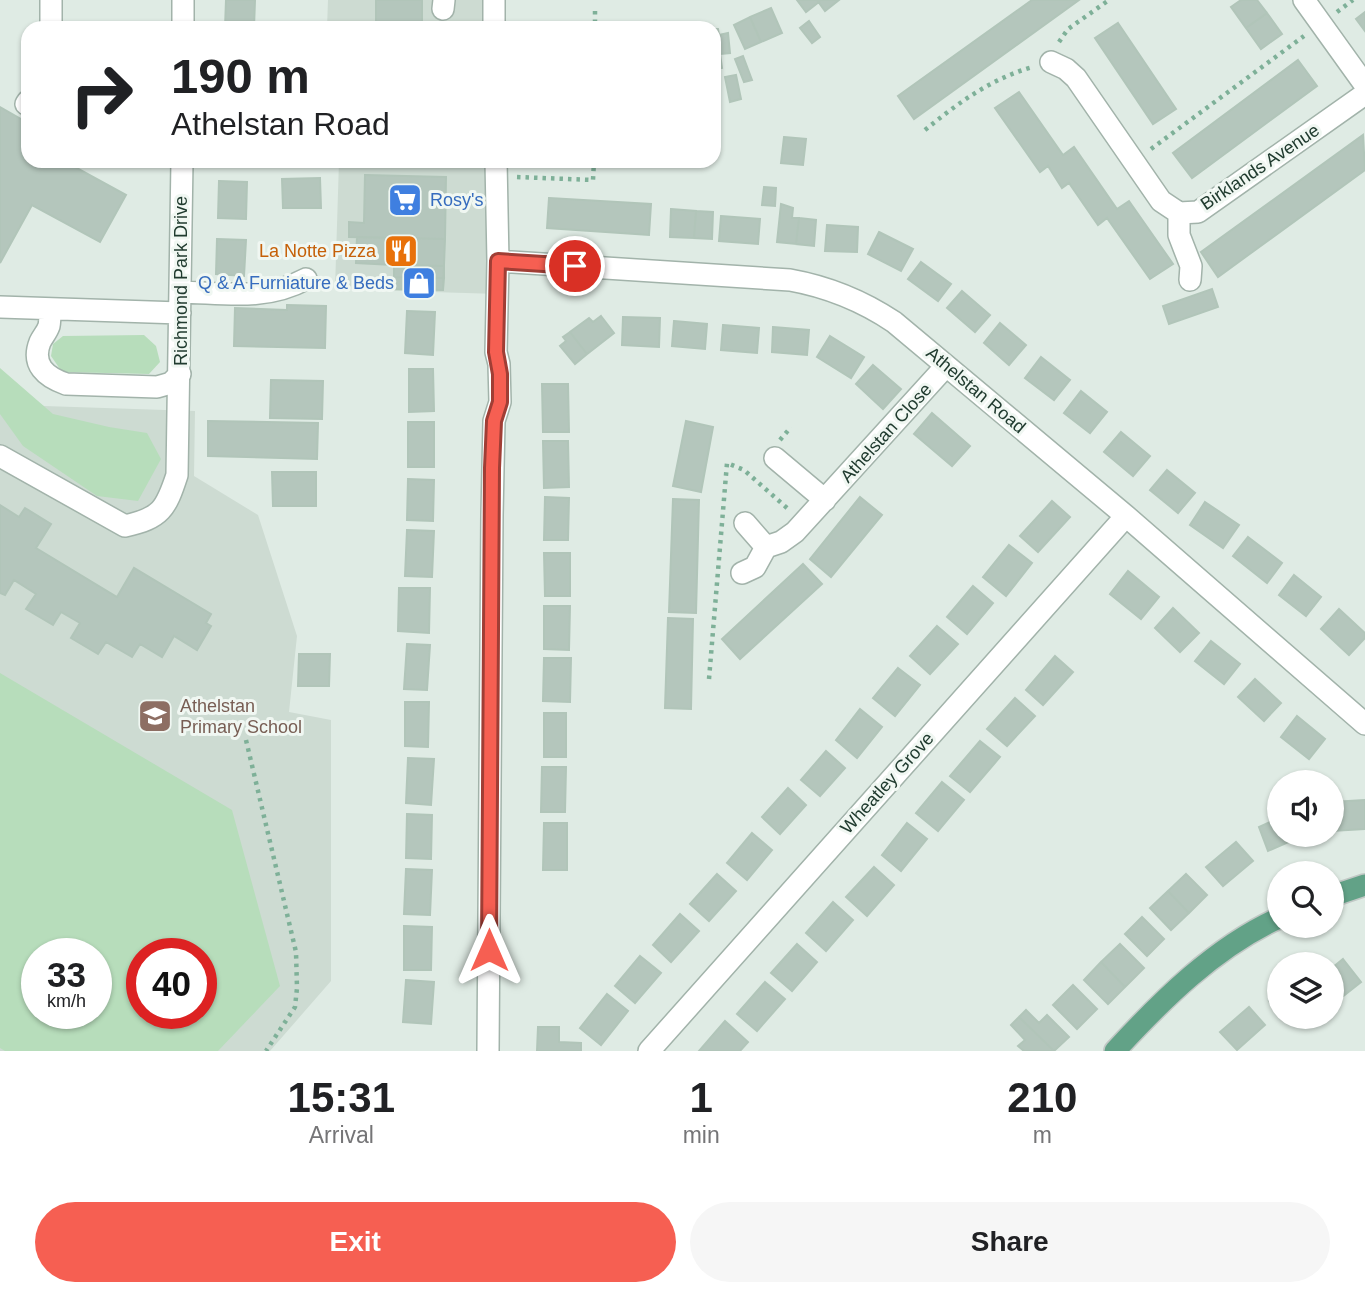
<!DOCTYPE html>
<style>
body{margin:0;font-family:Arial,sans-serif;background:#f6f6f6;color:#202124;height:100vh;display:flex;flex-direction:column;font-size:26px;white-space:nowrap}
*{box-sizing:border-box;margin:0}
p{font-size:23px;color:#757577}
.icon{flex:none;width:38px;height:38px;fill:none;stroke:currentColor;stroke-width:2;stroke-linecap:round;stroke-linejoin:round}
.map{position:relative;height:1051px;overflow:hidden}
.details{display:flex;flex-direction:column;background:#fff;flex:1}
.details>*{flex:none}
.top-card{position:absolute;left:21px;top:21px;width:700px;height:147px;border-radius:21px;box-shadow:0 2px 5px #0004;background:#fff;color:#202124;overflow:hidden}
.buttons{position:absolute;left:1267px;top:770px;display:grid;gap:14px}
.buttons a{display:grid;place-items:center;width:77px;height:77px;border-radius:50%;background:#fff;box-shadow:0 2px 5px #0004;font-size:35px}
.speed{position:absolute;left:21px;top:938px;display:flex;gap:14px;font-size:35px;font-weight:700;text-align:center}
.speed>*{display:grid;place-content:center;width:91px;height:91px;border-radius:50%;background:#fff;box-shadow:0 2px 5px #0004;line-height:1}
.speed small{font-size:18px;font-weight:400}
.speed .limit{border:10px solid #d22;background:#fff;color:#111}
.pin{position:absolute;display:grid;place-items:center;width:60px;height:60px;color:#fff;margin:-30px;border:4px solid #fff;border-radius:50%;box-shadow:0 2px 7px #0007}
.me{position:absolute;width:77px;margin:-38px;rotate:0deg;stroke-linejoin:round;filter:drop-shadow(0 0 5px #0008)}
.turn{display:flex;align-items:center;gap:24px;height:147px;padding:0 35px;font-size:32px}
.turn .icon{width:91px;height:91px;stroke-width:2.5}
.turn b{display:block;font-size:49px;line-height:60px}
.eta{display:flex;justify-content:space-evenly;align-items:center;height:119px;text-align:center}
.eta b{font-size:42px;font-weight:800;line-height:49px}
.primary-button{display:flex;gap:14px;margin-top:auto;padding:14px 35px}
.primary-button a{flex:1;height:80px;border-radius:42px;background:#f65f52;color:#fff;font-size:28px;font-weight:800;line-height:80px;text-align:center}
.primary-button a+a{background:#f6f6f6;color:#202124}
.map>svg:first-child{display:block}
.built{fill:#cddbd2;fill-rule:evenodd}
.green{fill:#b7ddbb;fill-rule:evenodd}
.building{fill:#b4c6bc;stroke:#b1c5b9;stroke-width:2}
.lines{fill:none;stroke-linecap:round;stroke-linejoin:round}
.minor-casing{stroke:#a2b3aa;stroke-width:24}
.major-casing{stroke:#c1c8c5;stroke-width:24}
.path{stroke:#7eb098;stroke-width:4.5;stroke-dasharray:3.5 5;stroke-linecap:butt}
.minor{stroke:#fff;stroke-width:21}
.major{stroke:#62a287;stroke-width:21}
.route-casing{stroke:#a03e35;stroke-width:18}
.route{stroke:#f65f52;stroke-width:12}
.labels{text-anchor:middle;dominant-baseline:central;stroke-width:6;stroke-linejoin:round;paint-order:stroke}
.street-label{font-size:18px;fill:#203b2f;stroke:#f0f7f2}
.shop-label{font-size:18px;fill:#366cbe;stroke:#f0f7f2;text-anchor:start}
.food-label{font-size:18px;fill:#c56008;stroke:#f0f7f2;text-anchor:end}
.education-label{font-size:18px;fill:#785e54;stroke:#f0f7f2;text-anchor:start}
</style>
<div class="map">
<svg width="1365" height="1051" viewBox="0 0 1365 1051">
<rect width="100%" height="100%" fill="#dfebe4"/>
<!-- built -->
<path class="built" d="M328,0H494V28H327Z
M339,161H496L498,294L335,289Z
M0,383L44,406L195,411L194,476L258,515L297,636L289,712L331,720V981L270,1051H0ZM37,954H96V1013H37ZM142,954H201V1013H142Z"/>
<!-- green -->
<path class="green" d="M144,335L156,346L160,362L149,374L62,372L51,356L53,344L63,336Z
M0,368L53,414L109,427L147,433L161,459L138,501L97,496L23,446L0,414Z
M0,673L232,810L280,986L218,1051H5L0,1048ZM37,954H96V1013H37ZM142,954H201V1013H142Z"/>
<!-- building -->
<path class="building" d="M226,0H255L254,28H225Z
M376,0H422V28H376Z
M797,0H817L819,2L806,12Z
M817,0H839L825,11Z
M1032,0H1079L914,119L898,96Z
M1241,0H1257L1267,13L1246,28L1231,7Z
M771,8L782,33L761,42L750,17Z
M1365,12V31L1356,19Z
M1267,13L1282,34L1261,49L1246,28Z
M750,17L761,42L745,49L734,25Z
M809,21L820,37L812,43L800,28Z
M1118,23L1176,109L1153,124L1095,38Z
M714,29H718L719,35L728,33L730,53L720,54L722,68L714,69Z
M743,56L752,80L744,82L735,59Z
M1298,60L1317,86L1192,178L1173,153Z
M736,75L741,99L730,102L725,77Z
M1019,92L1063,155L1074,147L1117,209L1129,201L1173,264L1150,279L1107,218L1098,225L1069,183L1062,188L1048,166L1040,172L995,108Z
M0,107L28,123V161H64L126,195L100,242L32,205L0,263Z
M1363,135L1365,170L1218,277L1201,252Z
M784,137L806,139L803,165L781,163Z
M365,175L446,177L445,239L349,237V222L364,223Z
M320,178L321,208H283L282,179Z
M219,181L247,182L246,219L218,218Z
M764,187L776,188L775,206L762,205Z
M549,198L651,204L649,235L547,228Z
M781,204L793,208L792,218H799L796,244L777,242Z
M671,209L696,211L694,238L670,237Z
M696,211L713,212L712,239L694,238Z
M721,216L760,219L758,244L719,241Z
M799,218L816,220L814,246L796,244Z
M827,225L858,227L857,252L825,251Z
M879,232L913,249L901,271L868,254Z
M357,237L445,239L443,290L394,289V265L356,263Z
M217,239L246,240L244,276L216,274Z
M921,262L951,284L938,301L908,279Z
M394,265L444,266V278L394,277Z
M394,277L444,278L443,290L394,289Z
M1212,289L1218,307L1169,324L1163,306Z
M962,291L990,315L975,332L947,308Z
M287,305L326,306L325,348L234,346L235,308L287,310Z
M407,311L435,312L433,355L405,353Z
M601,316L614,333L587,354L570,332L589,318L593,322Z
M623,317L660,318L659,347L622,345Z
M674,321L707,324L705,349L672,346Z
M1000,323L1026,345L1009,365L984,343Z
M723,325L759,328L757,353L721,350Z
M773,327L809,330L807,355L772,352Z
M570,332L587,354L575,364L560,346L566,341L563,337Z
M830,336L864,357L851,378L817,357Z
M1041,357L1070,380L1054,400L1025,378Z
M873,365L901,389L883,409L856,384Z
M409,369H433L434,411L409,412Z
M271,380L323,381L322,419L270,418Z
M542,384H568L569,432H543Z
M1081,391L1107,412L1090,433L1064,413Z
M932,413L970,446L952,466L914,434Z
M208,421L318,423L317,459L208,456Z
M686,421L713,427L701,492L673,486Z
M408,422H434V467H408Z
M1121,432L1150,456L1133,476L1104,452Z
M543,441H568L569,487L544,488Z
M1167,470L1195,493L1178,513L1150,490Z
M272,472H316V506H273Z
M408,479L434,480L433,521L407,520Z
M545,497L569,498L568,540H544Z
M860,497L882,515L831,577L810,559Z
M673,499L699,500L696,613L669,612Z
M1052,501L1070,517L1038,552L1020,536Z
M1205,502L1239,525L1223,548L1190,525Z
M0,505L19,517L25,508L51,524L36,548L117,597L134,568L211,614L206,623L211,626L197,650L174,636L162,657L140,644L132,657L106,642L98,654L71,638L80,623L61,612L53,625L26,609L36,594L14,580L5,595L0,593Z
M407,530L434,531L432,577L405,576Z
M1248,537L1282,563L1267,583L1233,556Z
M1009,545L1032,563L1006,596L983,577Z
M544,553H570V596H545Z
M803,564L822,584L740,659L722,639Z
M1128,571L1159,597L1141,619L1110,594Z
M1294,575L1321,597L1306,616L1279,595Z
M973,586L993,603L967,634L947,617Z
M399,588H430L429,633L398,631Z
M544,606H570L569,650L544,649Z
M1173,608L1199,633L1180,652L1155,628Z
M1339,609L1365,633V638L1349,655L1321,629Z
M668,618L693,619L691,709L665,708Z
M937,626L958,644L930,674L910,656Z
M1211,641L1240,664L1224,684L1195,661Z
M407,644L430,645L427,690L404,689Z
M299,654H330L329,686H298Z
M1055,656L1073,672L1043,705L1026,690Z
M544,658H571L570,702L543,701Z
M898,668L920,685L895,716L873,698Z
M1255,679L1281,703L1264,721L1238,697Z
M1015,698L1035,716L1007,746L987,729Z
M405,702H429L428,747L405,746Z
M860,709L882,727L857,758L836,740Z
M544,713H566V757H544Z
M1297,716L1325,739L1309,759L1281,737Z
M980,741L1000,757L970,792L950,776Z
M826,751L845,768L820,796L801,780Z
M408,758L434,759L431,805L406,803Z
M542,767H566L565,812H541Z
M942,782L964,800L938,831L916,813Z
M788,788L806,805L780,834L762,817Z
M1365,800V829L1332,831V802Z
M407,814L432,815L431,859L406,858Z
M1279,818V835H1299L1300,837L1268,851L1259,827Z
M544,823H567V870H543Z
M907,823L927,839L901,871L882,855Z
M752,833L772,850L747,880L727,863Z
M1236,842L1253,861L1223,886L1206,867Z
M874,867L894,885L867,916L846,897Z
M406,869L432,870L430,915L404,914Z
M717,874L736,891L709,921L690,904Z
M1186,874L1207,895L1189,913L1168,891Z
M1168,891L1189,913L1171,930L1150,908Z
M833,902L853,920L826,951L806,933Z
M680,914L699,931L671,962L653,945Z
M1142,917L1164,939L1147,956L1125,934Z
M404,926L432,927L431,970H404Z
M797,944L817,962L792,991L771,973Z
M1120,944L1144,968L1125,987L1101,962Z
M640,956L661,973L635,1003L615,986Z
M1343,959L1361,982L1342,997L1332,984V968Z
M1101,962L1125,987L1108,1004L1084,980Z
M406,980L434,982L431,1024L403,1022Z
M765,982L785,999L757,1031L737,1014Z
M1073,985L1097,1009L1077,1029L1053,1005Z
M1279,993V1013L1269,1001Z
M607,994L628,1011L601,1045L580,1028Z
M1249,1007L1265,1025L1237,1050L1220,1032Z
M1026,1010L1039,1023L1047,1015L1069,1037L1054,1051L1019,1017Z
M1019,1017L1054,1051H1024L1018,1046L1025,1040L1011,1025Z
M725,1021L748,1042L740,1051H699Z
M538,1027H559V1042L581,1043V1051H537Z"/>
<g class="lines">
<!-- minor casing -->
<g class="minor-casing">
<path id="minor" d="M183,0V28
M1304,0L1365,85
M443,9L444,0
M51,28V0
M494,28V0
M1051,62L1066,69L1076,78L1161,201L1179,213L1198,212L1365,94
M26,104L28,101
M1179,213V235L1191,266L1190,280
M498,261L790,280C829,287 861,300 894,322L1126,516L1365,724
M180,292C226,293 265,301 306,279
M0,307L180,313
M50,309C50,314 50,321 49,326C47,332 43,336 40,342C31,365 46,377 66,384L157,387L171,383L180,374
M0,456L125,526C161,518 166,509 177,475L182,161
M775,458L825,500
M766,547L781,542L795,532L946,366
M742,573L755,567L766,547L745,523
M488,1051L492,515L494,421L500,402L499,364L496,352L498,261L496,161
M649,1051L1126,516"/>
</g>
<!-- major casing -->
<g class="major-casing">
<path id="major" d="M1332,896L1365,885
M1115,1051C1162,1000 1215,947 1279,918"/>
</g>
<!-- path -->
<path class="path" d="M595,11V28
M1337,12L1353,0
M1059,42L1068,29L1109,0
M925,130C958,103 992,78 1033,67
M1151,149L1304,36
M517,177L593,180L594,161
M780,440L791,427
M709,679L727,463L744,470L787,508
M246,740L296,952L297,988L295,1007L266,1051"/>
<!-- minor -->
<use href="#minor" class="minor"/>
<!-- major -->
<use href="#major" class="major"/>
</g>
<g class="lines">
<!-- route casing -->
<g class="route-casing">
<path id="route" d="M489,950L492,468L494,421L500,402V374L496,352L498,261L575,266"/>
</g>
<!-- route -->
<use href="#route" class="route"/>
</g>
<!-- icons -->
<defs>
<g id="supermarket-square" transform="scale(1.75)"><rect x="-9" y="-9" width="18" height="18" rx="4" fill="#3f7fe0" stroke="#f0f7f2"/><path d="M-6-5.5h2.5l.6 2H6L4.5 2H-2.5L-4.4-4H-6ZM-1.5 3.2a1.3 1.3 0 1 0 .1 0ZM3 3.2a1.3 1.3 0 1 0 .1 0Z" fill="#fff"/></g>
<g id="restaurant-square" transform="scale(1.75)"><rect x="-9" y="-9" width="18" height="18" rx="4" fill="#e8710a" stroke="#f0f7f2"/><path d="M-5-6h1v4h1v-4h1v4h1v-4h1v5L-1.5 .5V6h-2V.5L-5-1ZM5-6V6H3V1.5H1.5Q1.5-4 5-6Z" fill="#fff"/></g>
<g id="shop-square" transform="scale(1.75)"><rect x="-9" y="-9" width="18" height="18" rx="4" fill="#3f7fe0" stroke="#f0f7f2"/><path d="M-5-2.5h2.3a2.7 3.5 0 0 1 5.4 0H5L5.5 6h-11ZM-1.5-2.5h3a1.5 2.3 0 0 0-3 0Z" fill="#fff"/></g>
<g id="school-square" transform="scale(1.75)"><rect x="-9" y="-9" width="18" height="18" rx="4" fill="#8d6e63" stroke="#f0f7f2"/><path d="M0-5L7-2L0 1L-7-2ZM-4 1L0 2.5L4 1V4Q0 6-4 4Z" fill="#fff"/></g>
</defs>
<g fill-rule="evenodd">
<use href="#supermarket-square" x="405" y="200"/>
<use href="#restaurant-square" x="401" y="251"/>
<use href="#shop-square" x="419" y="283"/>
<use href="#school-square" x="155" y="716"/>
</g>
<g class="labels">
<!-- street labels -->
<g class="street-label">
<text transform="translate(1260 167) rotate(-34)">Birklands Avenue</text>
<text transform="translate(181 281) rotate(-90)">Richmond Park Drive</text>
<text transform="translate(976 390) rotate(40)">Athelstan Road</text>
<text transform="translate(886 433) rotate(-48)">Athelstan Close</text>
<text transform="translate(887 783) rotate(-48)">Wheatley Grove</text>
</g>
<!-- shop labels -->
<g class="shop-label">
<text x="430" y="200">Rosy's</text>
<text x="394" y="283" text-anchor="end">Q &amp; A Furniature &amp; Beds</text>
</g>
<!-- food labels -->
<g class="food-label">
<text x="376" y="251">La Notte Pizza</text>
</g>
<!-- education labels -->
<g class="education-label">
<text x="180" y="706">Athelstan<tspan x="180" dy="21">Primary School</tspan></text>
</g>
</g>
</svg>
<div class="buttons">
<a><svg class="icon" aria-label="sound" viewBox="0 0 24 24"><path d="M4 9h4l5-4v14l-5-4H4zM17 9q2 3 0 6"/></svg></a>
<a><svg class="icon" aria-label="search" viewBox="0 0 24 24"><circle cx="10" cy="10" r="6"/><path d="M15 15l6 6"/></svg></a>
<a><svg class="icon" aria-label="layers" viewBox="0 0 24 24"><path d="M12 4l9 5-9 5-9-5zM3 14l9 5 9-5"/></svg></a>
</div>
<div class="speed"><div>33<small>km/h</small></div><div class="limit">40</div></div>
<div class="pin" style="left:575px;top:266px;background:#d93025"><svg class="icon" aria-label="arrive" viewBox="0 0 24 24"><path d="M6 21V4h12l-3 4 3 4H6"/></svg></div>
<svg class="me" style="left:489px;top:950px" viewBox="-20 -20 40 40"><path d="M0-17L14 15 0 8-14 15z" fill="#f65f52" stroke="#fff" stroke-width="4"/></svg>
<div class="top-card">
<div class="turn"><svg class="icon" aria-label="right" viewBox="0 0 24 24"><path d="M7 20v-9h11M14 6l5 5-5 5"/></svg><div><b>190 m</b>Athelstan Road</div></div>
</div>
</div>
<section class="details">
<div class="eta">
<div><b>15:31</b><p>Arrival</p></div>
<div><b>1</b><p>min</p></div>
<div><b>210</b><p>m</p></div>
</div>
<div class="primary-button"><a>Exit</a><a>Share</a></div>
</section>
